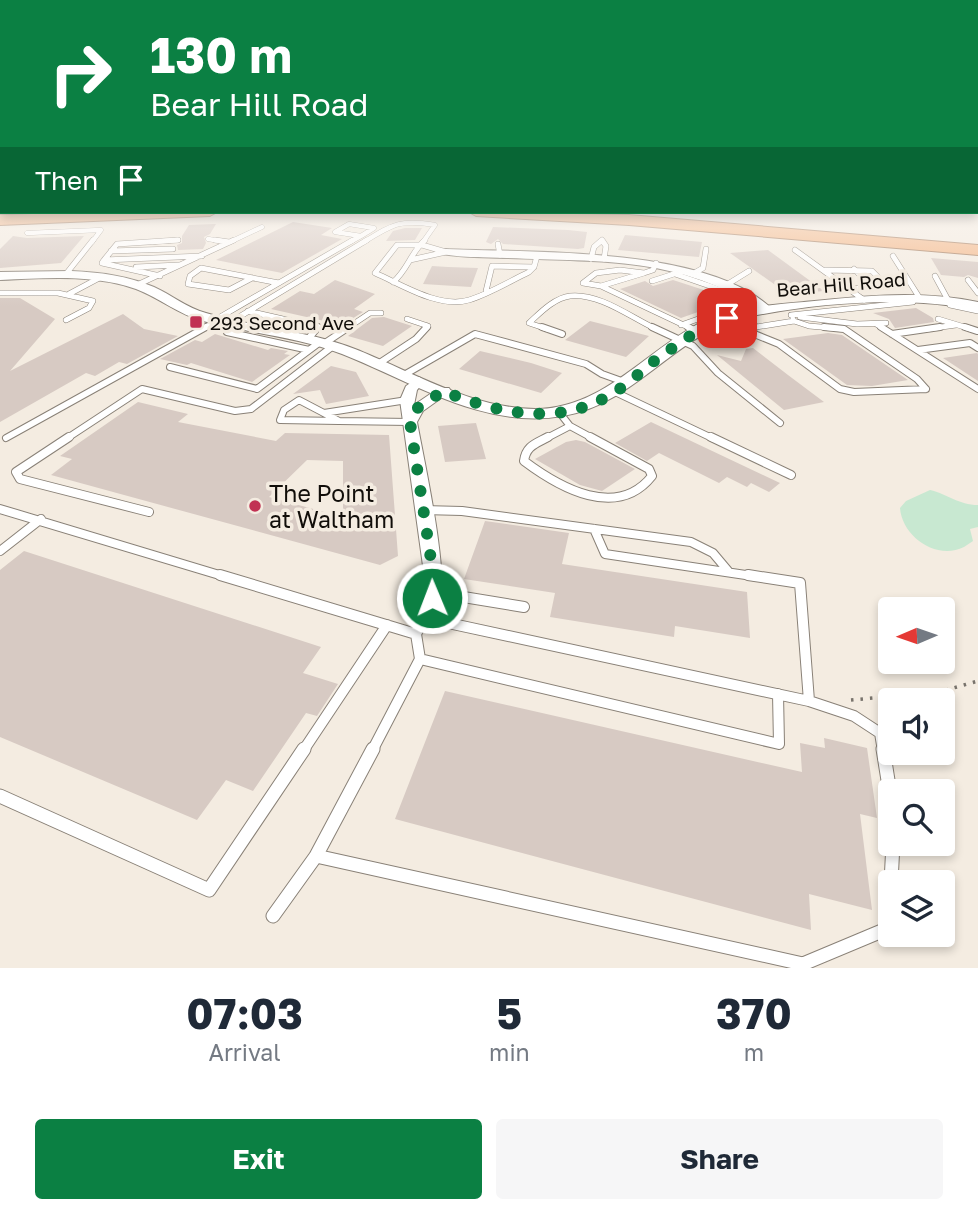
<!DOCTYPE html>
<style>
body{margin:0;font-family:"Golos Text",sans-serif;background:#f6f6f7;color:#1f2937;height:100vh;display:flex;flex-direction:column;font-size:26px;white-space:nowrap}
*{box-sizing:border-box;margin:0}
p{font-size:23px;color:#747a83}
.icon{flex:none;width:38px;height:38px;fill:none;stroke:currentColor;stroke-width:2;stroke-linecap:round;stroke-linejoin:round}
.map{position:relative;height:968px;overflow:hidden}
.sheet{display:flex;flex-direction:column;background:#fff;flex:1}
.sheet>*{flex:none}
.banner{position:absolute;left:0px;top:0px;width:978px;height:214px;box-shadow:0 4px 10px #0003;background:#0b8043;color:#fff;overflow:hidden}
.needle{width:46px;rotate:268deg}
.buttons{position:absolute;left:878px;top:597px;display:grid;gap:14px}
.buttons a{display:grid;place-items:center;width:77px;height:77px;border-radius:7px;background:#fff;box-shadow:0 4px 10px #0003;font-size:35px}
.pin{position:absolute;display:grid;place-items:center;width:60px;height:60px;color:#fff;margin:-30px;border-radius:14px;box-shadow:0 4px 10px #0006}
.me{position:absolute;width:77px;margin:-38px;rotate:359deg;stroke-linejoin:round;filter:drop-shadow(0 0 5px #0008)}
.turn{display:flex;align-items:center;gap:24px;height:147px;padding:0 35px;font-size:32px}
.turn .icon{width:91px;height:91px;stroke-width:2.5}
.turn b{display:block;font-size:49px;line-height:60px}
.then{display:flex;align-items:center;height:66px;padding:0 35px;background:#0003;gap:14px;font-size:26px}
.eta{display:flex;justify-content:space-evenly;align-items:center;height:119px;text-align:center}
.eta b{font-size:42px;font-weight:700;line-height:49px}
.action{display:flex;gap:14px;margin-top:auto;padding:14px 35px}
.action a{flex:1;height:80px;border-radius:7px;background:#0b8043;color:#fff;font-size:28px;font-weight:700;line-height:80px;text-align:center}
.action a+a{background:#f6f6f7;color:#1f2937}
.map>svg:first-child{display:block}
.green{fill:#c8e8d1}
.building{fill:#d7cac3;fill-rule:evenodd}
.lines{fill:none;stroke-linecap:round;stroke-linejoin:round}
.service-far5-casing{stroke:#898177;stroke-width:5}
.service-far4-casing{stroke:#898177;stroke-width:6}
.service-far3-casing{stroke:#898177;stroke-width:8}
.service-far2-casing{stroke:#898177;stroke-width:10}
.service-far1-casing{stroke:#898177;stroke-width:12}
.service-casing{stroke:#898177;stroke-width:15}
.minor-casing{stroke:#898177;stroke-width:2}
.tertiary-casing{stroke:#898177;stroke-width:2}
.motorway-casing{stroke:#a57c5d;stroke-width:2}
.path{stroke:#78736c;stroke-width:3.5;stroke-dasharray:2.5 7;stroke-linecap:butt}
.service-far5{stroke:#fff;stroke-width:4.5}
.service-far4{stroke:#fff;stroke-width:5}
.service-far3{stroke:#fff;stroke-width:6}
.service-far2{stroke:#fff;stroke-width:8}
.service-far1{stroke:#fff;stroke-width:10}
.service{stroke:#fff;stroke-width:13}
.minor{fill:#fff;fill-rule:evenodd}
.tertiary{fill:#fff;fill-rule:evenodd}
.motorway{fill:#f4b889;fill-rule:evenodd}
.route{stroke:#0b8043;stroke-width:12;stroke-dasharray:0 21.6}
.poi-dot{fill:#c13153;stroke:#f4ece1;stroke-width:2.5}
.labels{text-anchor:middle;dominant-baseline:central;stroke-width:7;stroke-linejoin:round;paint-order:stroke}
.far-street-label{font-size:19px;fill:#110e0a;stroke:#f4ece1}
.far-poi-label{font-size:19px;fill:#110e0a;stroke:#f4ece1;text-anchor:start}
.poi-label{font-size:23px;fill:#110e0a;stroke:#f4ece1;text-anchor:start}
</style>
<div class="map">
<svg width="978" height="968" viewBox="0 0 978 968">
<rect width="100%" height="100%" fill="#f4ece1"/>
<!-- green -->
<path class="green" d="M930,490C947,494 959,505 978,505V527L970,529L973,541C970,543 967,545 964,547C936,561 902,536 900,508L906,501Z"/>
<!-- building -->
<path class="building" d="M293,222L332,228L321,235L342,239L282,273L216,260Z
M216,224L210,234L204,237L206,243L203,249L178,250L177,245L182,243V236L189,225Z
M493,227L568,230L587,232L584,248L578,249L503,244L498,239L491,244L486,242Z
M405,228H422L415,240L386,241L393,231Z
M625,235L702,242L699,257L618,250Z
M13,236L27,238L84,236L61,263L0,268V249Z
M768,250L824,291L788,294L730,253Z
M931,258L978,262V278L968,275L964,277L941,275Z
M432,266L448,267L478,268L471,287L423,284Z
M335,280L375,294L354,309L363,312L342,325L271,309L300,291L314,294Z
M673,280L710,292L729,301L681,318L620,289L645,281L653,286Z
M0,298H20L55,319L10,371L123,314L144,329L178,336L127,364L119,362L95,376L86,373L0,422Z
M916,308L933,318L934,322L895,328L889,319L873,313Z
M384,317L412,326L383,346L348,336L372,318Z
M590,321L649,336L626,357L565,340Z
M828,333L842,335L908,380L872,386L847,385L783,339Z
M215,334L268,350L271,348L288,351L284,354L290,355L252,382L191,363L187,365L160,359L195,340L202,342Z
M753,348L788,375L824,402L784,410L717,355L741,361L746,349Z
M480,351L531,363L562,373L541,393L459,369Z
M978,354V381L943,358L977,353Z
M331,366L356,372L369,396L326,404L320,390L293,394Z
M138,402L188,414L178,422L276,441L285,433L389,435L398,556L380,565L51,475L72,459L60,456ZM307,460L343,461V517L269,497Z
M651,422L780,483L769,492L751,483L747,487L727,477L719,483L659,453L647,461L615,443Z
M476,423L486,459L445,462L438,426Z
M576,440L585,442L635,469L602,491L580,485L535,459L566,442Z
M485,521L569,533L562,564L747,592L750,638L675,626L674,637L550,617L555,593L464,579Z
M24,551L321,647L303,673L338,684L317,716L306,713L253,791L226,780L197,820L0,737V570Z
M445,691L802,772L800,743L825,748L824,738L867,748L877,818L860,814L872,910L809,894L811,930L395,819Z"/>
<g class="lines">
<!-- service-far5 casing -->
<g class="service-far5-casing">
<path id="service-far5" d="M349,224L374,228L361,236L335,232Z
M27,233L101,230L92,242
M208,239L227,242
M152,242L178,240
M230,242L262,227
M350,242L361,236
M364,242C393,224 400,219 435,225L423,242
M600,242H603"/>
</g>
<!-- service-far4 casing -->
<g class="service-far4-casing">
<path id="service-far4" d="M215,240L229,242
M498,244L500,255
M795,250L864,300
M111,251L173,249
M446,252L422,245H397L375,273C401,284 439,309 469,300C489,294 510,281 529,272L534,267L537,256
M893,256L919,297
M591,259L594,247L602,240L606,246L604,259
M104,260L117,244L178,240
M410,260L446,252
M136,267L179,265
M854,269L873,288
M620,270L644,273L601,286L583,283L596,273Z
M825,270L872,271L887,286L849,289
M696,272L703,268L706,249
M644,273L653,270L656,263
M66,274L93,240
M675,274L727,292L738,302L732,307L681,325
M160,276L102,263L104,260L202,256
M935,276L948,300
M252,278L229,290L188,284L190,276L201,268L279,283
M968,280L978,293
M652,281L680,272
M393,282C407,271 411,252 425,240
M728,284L749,271
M137,285L234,240
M601,286L692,329
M486,291L492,266L534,267
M0,293H58L93,301L89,308L66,320
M69,294L101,277
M950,305L978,311
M248,311L318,327L316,329
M791,315L913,302
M800,317L857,324L886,323
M407,319L428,326L425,329
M938,319L971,329
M215,320L353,240
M719,320L742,329
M794,321L809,326L844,329
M229,323L367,240
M876,324L884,329
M202,329L217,321
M346,329L370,313H381
M547,329L529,323C540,313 554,298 570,296C600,293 630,317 656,329
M744,329L794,321L793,319
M927,329L956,325"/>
</g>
<!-- service-far3 casing -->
<g class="service-far3-casing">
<path id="service-far3" d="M542,327L562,334
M652,327L693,346L718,373L780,423
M688,327L696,331
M737,327L779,344L840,389L854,392L926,389
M824,327L844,329L917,379L926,389
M881,327L978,389
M965,327L977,331
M744,329L755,327
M227,332L309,350
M892,334L940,327
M309,338L318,327
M325,343L349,327
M918,350L970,343L978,348
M378,364L416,339L427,327
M170,367L257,389L320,342
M404,375L475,334L586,364L602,374L627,383
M615,392L714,439
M299,400L339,421L280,420L284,410Z
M559,412L570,426
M324,413L407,400
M339,421L410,422
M570,426L594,439
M6,438L206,327
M66,439L142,389L235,411L251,409L333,346
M545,439L570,426"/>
</g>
<!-- service-far2 casing -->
<g class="service-far2-casing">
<path id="service-far2" d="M69,437L16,472L20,479L149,512
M548,437C535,444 526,446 524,461C560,488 617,520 652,476L649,469L590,437
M711,437L791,475
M0,509L226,577
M423,510L462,511L691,542L713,553L729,572
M594,529L605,554L759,577
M0,551L41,519"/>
</g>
<!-- service-far1 casing -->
<g class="service-far1-casing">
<path id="service-far1" d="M220,575L416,634
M433,592L524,607
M425,618L809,701L800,583L748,575
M420,659L779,744L778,694
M809,701L854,716L880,733L883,751
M303,751L387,625
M372,751L420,659L416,634L431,605"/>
</g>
<!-- service casing -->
<g class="service-casing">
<path id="service" d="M883,749L891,799
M0,796L209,890L304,749
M316,856L803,964L889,928L891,884
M891,882L893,844
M273,916L316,856L373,749"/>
</g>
<!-- minor casing -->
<g class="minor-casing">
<path id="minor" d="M0,193H2V197H0Z
M446,249C533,253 709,246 773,310L763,312C682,256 601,262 507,258C486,257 463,258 443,254V250Z
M419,377L425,381L417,390L414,405L439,388H449L451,391L423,411L417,422C423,456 452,584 438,610L431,612L424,610L421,605L424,573L400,400L406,386Z"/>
</g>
<!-- tertiary casing -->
<g class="tertiary-casing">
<path id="tertiary" d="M71,271C99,272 128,276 154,287C172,295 187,308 206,313C255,328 307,330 355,349C413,372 471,408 535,409C601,409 642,355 696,325C729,308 768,305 804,302C863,296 920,290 978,302V310C903,295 816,303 742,318C674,336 633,405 563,416C484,430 413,382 342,354C297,337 249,333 203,321C179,315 160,298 136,289C93,274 45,278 0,280V272Z"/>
</g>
<!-- motorway casing -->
<g class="motorway-casing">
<path id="motorway" d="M97,212H217L210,216L0,225V215Z
M469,212L629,215L978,245V255L629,225L476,216Z"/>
</g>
<!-- path -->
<path class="path" d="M851,700L939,692L978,681"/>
<!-- service-far5 -->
<use href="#service-far5" class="service-far5"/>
<!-- service-far4 -->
<use href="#service-far4" class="service-far4"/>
<!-- service-far3 -->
<use href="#service-far3" class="service-far3"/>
<!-- service-far2 -->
<use href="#service-far2" class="service-far2"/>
<!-- service-far1 -->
<use href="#service-far1" class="service-far1"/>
<!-- service -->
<use href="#service" class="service"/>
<!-- minor -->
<use href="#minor" class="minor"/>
<!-- tertiary -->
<use href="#tertiary" class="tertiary"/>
<!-- motorway -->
<use href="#motorway" class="motorway"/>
</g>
<!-- sky -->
<linearGradient id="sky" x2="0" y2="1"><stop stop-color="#87c2e6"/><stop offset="0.56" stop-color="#faf6f2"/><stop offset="1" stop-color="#faf6f2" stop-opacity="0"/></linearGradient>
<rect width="978" height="307" fill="url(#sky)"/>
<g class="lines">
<!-- route -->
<path class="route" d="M432,598L433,573L410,422L416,409L443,391C492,411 550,426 601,400C620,391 637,375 653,362C677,345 699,327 727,318"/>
</g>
<!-- markers -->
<g class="poi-dot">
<rect x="189" y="315" width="14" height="14" rx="3.5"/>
<circle cx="255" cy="506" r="7"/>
</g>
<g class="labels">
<!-- far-street labels -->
<g class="far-street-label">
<text transform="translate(841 284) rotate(-5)">Bear Hill Road</text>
</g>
<!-- far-poi labels -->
<g class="far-poi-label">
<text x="210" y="322">293 Second Ave</text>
</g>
<!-- poi labels -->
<g class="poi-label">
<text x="269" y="493">The Point<tspan x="269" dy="26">at Waltham</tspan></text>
</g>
</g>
</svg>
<div class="buttons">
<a><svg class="needle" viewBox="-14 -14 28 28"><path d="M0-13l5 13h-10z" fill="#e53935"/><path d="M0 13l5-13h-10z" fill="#747a83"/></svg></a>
<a><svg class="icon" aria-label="sound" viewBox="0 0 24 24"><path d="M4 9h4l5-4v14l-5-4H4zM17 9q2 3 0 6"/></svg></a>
<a><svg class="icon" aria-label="search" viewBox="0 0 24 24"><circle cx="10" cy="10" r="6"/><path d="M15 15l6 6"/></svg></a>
<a><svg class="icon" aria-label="layers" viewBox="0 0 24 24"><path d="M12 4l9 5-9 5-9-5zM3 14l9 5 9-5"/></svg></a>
</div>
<div class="pin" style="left:727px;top:318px;background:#d93025"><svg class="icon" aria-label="arrive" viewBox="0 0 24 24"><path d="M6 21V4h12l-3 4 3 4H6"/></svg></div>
<svg class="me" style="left:432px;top:598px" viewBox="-20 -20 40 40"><circle r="17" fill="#0b8043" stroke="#fff" stroke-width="3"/><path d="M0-11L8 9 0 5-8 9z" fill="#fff"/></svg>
<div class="banner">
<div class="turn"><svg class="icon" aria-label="right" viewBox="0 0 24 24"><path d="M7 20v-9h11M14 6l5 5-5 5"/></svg><div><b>130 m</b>Bear Hill Road</div></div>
<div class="then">Then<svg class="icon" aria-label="arrive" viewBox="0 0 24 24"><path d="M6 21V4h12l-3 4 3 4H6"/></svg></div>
</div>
</div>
<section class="sheet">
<div class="eta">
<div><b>07:03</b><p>Arrival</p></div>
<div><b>5</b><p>min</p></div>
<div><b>370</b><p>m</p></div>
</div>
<div class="action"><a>Exit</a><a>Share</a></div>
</section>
